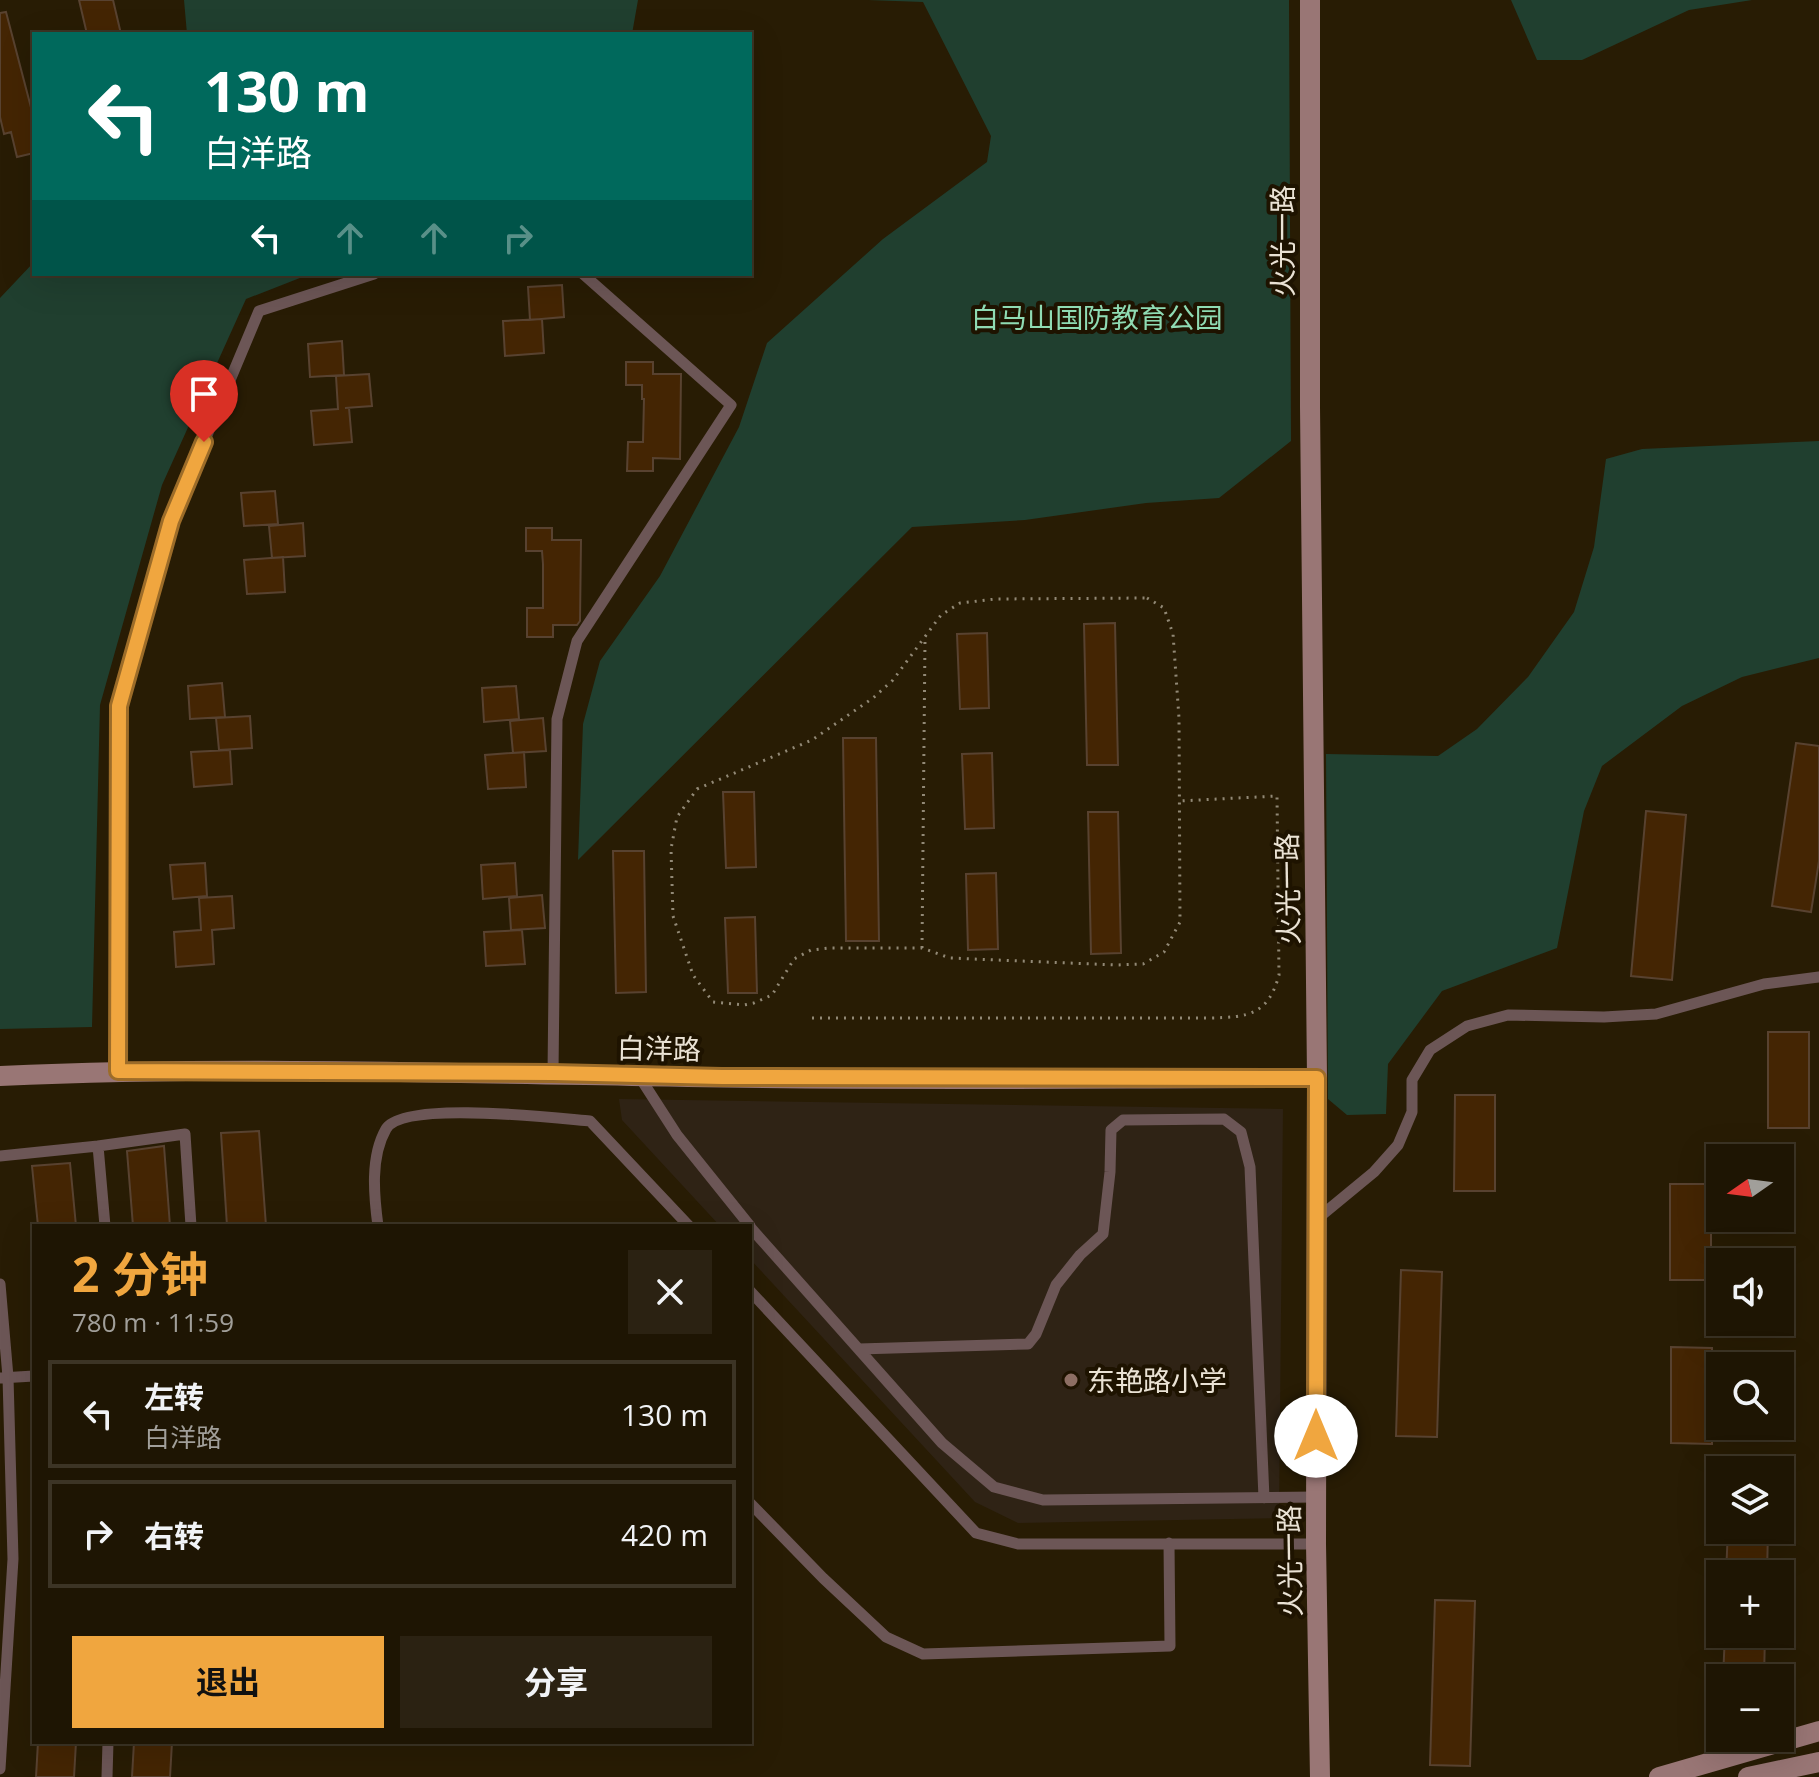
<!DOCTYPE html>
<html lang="zh">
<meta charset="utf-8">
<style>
body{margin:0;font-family:"Open Sans","Noto Sans SC",sans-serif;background:#2b2212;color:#f1f3f6;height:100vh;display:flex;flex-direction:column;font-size:30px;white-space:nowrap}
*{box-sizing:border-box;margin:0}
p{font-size:26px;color:#a19f9a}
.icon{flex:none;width:44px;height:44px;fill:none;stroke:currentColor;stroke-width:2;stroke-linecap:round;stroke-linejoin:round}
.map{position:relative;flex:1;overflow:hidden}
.panel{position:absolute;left:32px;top:1224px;width:720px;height:520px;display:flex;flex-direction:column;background:#1e1503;border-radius:0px;box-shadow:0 8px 32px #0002,0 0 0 2px #3c3425}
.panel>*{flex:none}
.guide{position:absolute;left:32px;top:32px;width:720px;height:244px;border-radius:0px;box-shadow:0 8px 32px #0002,0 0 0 2px #3c3425;background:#00695c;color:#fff;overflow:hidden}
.needle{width:52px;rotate:256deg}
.fabs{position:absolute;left:1706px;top:1144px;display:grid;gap:16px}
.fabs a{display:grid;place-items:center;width:88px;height:88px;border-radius:0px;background:#1e1503;box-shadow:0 8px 32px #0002,0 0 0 2px #3c3425;font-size:40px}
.pin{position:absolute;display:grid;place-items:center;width:68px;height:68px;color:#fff;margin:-82px -34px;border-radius:50% 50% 50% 0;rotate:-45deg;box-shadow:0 0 8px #0007}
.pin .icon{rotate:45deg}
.me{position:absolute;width:88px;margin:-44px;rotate:0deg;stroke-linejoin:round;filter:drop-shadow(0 0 6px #0008)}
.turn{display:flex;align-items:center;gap:28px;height:168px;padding:0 40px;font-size:36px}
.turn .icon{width:104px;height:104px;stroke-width:2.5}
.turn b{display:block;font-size:56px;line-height:68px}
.lanes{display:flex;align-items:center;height:76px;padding:0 40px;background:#0003;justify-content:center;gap:40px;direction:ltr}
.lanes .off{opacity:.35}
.round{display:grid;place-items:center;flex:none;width:84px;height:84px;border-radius:0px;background:#2b2212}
.head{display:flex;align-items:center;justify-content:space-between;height:136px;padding:0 40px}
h1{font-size:48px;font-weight:700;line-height:60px;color:#f0a63f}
.action{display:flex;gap:16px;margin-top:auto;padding:16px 40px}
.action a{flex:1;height:92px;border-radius:0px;background:#f0a63f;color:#111;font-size:32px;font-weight:700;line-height:92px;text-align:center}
.action a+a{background:#2b2212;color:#f1f3f6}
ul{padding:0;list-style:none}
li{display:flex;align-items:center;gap:24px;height:108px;margin:0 16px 12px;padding:0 24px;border:4px solid #3c3425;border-radius:0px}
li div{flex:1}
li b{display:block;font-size:30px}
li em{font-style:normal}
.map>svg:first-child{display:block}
.education{fill:#2f2315}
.green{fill:#203f2f}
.building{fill:#442503;stroke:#584230;stroke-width:2}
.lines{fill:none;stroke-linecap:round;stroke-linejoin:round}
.path{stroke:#928976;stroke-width:3;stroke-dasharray:2 6;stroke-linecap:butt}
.lane{stroke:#6c5656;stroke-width:11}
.secondary{stroke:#997675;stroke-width:20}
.route-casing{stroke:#9c6c29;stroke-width:20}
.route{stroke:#f0a63f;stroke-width:14}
.education-dot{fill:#8d6e63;stroke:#1e1300;stroke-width:3}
.labels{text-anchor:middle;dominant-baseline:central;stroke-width:8;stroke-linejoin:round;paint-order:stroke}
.street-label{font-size:28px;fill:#eae2d4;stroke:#1e1300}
.park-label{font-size:28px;fill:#8fdbb3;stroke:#1e1300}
.poi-label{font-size:28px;fill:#eae2d4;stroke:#1e1300;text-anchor:start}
</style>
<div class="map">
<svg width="1819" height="1777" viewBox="0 0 1819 1777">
<rect width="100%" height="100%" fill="#281c04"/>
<!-- education -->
<path class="education" d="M619,1099L1283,1109L1279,1518L1018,1523L975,1502L750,1259V1226H720L622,1120Z"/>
<!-- green -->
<path class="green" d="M184,0H638L632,34H187Z
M868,0H1289L1291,441L1219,498L1146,503L1025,520L912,527L578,860L583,724L600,661L660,576L739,427L767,343L883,239L987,162L991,136L923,2Z
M1511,0H1752L1689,10L1582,60H1537Z
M34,262V274H310L246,299L162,485L100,705L92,1027L0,1029V298Z
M1819,441V658L1742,677L1682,706L1602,766L1584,811L1557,948L1442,991L1388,1064L1386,1114L1347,1115L1328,1099L1326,754L1438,756L1477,729L1528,677L1574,612L1594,547L1606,459L1642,449Z"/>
<!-- building -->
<path class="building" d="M79,0H113L121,34H87Z
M6,12L34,119V153L17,157L11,132L4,134L0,117V13Z
M562,285L564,317L530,320L528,287Z
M542,319L544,353L505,356L503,321Z
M342,341L344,375L310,377L308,344Z
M626,362H653V374H681L680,459L653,458V471H627L628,442H643L644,399H642V385H626Z
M369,374L372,406L345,408H349L352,442L314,445L311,411L338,409L336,376Z
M275,491L278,524L244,526L241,493Z
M303,523L305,556L272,558L269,526Z
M526,528H552V540H581L580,621L577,625H553V637H527V608H543V564L542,551H526Z
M283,557L285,592L247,594L244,560Z
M1115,623L1118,765H1087L1084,624Z
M987,633L989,708L960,709L957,634Z
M222,683L225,717L190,719L188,686Z
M516,686L519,719L484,722L482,688Z
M250,716L252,748L219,750L216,718Z
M543,718L546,751L513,753L510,721Z
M843,738H876L879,941H846Z
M1796,743L1819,746V861L1811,912L1772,906Z
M230,750L232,784L194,787L191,752Z
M524,752L526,787L488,789L485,755Z
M992,753L994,828L965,829L962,754Z
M723,792H754L756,867L726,868Z
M1646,811L1686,815L1672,980L1631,976Z
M1088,812H1118L1121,953L1091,954Z
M613,851H644L646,992L616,993Z
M205,863L207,896L173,899L170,865Z
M515,863L517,896L483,899L481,865Z
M996,873L998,949L968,950L966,874Z
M542,895L545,928L511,930L509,898Z
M232,896L234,928L212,930L214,964L176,967L174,932L201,930L199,898Z
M755,917L757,993H728L725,918Z
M522,930L525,964L486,966L484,932Z
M1768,1032H1809V1128H1768Z
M1455,1095H1495V1191H1454Z
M259,1131L266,1226H227L221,1133Z
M164,1146L170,1226H133L127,1151Z
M70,1163L76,1226H38L32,1166Z
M1670,1184H1711V1280H1670Z
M1401,1270L1442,1272L1437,1437L1396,1436Z
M1671,1347L1712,1348V1444L1671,1443Z
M1728,1530H1768L1767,1574H1726Z
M1435,1600L1475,1601L1470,1766L1430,1765Z
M1725,1634H1765L1764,1678H1723Z
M38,1742H76L74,1777H36Z
M134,1742H172L170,1777H132Z"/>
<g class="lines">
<!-- path -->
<path class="path" d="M1147,598L1164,608L1173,634L1179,718L1180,922L1164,952L1143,964L1116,965L950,958L922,948H830L811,950L794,959L772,995L754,1003L744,1005L713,1002L693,975L673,916L671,849L677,817L697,789L812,740L873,698L893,680L941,615L960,603L996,599Z
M922,948L925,640
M812,1018H1210C1249,1017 1268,1015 1279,975L1277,796L1179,801"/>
<!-- lane -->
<path class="lane" d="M118,1071L119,706L171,521L259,311L374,274
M553,1073L557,719L577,641L731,405L583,274
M639,1076L677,1135L750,1226
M98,1146L185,1134L191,1226
M0,1156L98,1146L105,1226
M1317,1219L1374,1172L1398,1145L1412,1112V1080L1430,1050L1467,1026L1508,1015L1604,1017L1656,1014L1764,984L1819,977
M378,1226C374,1196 370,1157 386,1129C403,1100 555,1118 590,1121L689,1226
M750,1227L942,1443L994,1487L1043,1500L1316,1497
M0,1284L8,1377L13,1559L0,1769
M750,1291L976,1533L1018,1544H1316
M859,1349L1028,1344L1036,1334L1056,1285L1080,1255L1103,1234L1110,1172L1111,1130L1123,1120L1224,1119L1241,1132L1250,1167L1264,1498
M0,1378L34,1376
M750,1503L823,1578L886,1637L923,1654L1170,1646L1169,1543
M107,1777L108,1742"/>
<!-- secondary -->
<path class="secondary" d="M1310,0V407L1317,1078L1316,1544L1320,1777
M0,1076C229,1066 459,1073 688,1077C898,1081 1108,1078 1317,1078
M1659,1777L1819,1731
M1748,1777L1819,1762"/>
</g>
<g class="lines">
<!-- route casing -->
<g class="route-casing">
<path id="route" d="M204,442L171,521L119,706L118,1071L553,1073L722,1077L1317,1078L1316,1436"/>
</g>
<!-- route -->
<use href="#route" class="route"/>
</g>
<!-- markers -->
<circle class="education-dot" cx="1071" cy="1380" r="8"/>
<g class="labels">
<!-- street labels -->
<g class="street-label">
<text transform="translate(1282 241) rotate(-90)">火光一路</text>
<text transform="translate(1287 889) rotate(-91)">火光一路</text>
<text transform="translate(659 1048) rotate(1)">白洋路</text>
<text transform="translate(1289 1561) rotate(-91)">火光一路</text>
</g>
<!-- park labels -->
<g class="park-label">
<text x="1097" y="317">白马山国防教育公园</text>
</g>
<!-- poi labels -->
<g class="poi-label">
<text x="1087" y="1380">东艳路小学</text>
</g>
</g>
</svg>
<div class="fabs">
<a><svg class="needle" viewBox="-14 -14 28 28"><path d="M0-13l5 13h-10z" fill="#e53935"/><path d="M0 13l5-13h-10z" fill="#a19f9a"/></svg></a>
<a><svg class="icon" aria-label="sound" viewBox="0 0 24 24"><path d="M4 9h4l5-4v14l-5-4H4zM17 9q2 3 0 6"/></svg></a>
<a><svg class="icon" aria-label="search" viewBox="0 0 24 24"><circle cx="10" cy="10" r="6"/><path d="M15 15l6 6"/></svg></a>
<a><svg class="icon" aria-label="layers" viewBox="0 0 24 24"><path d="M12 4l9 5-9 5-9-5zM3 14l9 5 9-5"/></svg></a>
<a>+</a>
<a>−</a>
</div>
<div class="pin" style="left:204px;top:442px;background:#d93025"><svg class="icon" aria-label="arrive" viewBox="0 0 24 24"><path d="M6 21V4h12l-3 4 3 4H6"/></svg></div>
<svg class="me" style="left:1316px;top:1436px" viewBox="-20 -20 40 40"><circle r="19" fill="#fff"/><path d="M0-13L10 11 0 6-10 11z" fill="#f0a63f"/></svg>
<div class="guide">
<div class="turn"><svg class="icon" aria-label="left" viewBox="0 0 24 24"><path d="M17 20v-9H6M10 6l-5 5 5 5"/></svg><div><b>130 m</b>白洋路</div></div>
<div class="lanes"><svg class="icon" aria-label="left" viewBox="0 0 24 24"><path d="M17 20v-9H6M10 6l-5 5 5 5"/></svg><svg class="icon off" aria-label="ahead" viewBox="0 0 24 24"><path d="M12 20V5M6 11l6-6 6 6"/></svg><svg class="icon off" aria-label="ahead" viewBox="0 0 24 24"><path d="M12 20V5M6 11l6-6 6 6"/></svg><svg class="icon off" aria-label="right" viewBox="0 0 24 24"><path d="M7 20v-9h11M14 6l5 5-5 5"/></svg></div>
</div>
<section class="panel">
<div class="head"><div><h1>2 分钟</h1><p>780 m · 11:59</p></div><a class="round"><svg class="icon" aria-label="close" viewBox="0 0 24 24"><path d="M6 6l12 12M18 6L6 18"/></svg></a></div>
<ul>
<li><svg class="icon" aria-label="left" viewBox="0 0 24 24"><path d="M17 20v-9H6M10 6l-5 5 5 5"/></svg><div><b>左转</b><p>白洋路</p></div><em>130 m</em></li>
<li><svg class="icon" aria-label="right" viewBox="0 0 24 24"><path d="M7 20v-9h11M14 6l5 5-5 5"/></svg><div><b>右转</b></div><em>420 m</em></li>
</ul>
<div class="action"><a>退出</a><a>分享</a></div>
</section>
</div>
